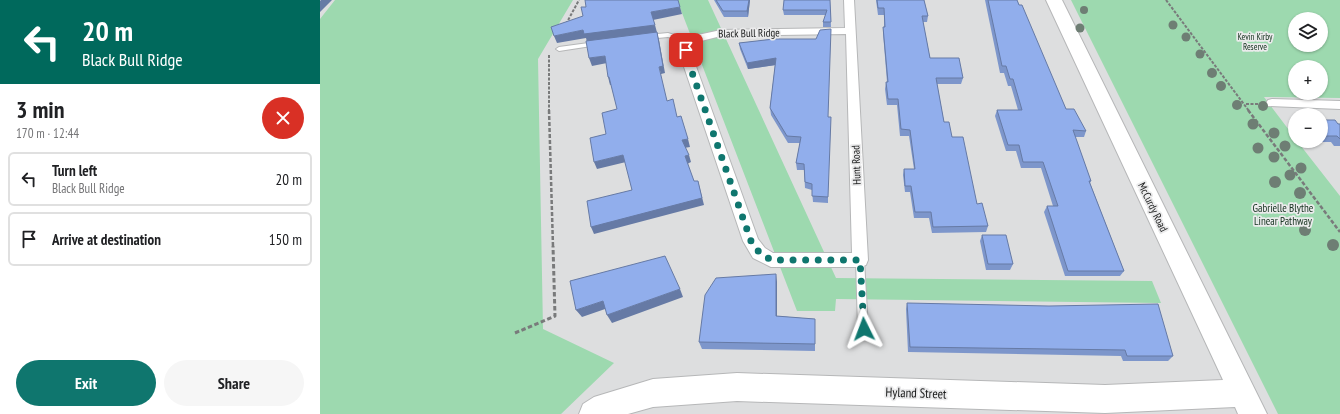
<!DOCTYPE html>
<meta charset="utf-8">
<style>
body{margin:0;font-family:"PT Sans Narrow",sans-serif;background:#f6f6f6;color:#202124;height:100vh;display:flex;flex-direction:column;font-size:15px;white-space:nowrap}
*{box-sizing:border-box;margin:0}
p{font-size:13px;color:#757577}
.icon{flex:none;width:22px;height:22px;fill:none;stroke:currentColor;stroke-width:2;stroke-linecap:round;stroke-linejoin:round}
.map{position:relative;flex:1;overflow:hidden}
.side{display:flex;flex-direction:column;background:#fff;width:320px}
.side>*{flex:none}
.top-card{background:#00695c;color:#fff;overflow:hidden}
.controls{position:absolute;left:968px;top:12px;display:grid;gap:8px}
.controls a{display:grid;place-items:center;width:40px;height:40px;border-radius:50%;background:#fff;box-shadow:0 1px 3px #0004;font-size:20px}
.pin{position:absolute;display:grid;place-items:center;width:34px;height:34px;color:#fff;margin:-17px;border-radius:8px;box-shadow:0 2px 6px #0006}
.me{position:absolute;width:44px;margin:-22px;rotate:357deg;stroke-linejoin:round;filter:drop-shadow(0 0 3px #0008)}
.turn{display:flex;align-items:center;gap:14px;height:84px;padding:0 16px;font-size:18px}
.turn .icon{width:52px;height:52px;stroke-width:2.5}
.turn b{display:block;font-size:28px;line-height:34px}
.round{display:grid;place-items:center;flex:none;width:42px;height:42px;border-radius:21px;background:#f6f6f6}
.overview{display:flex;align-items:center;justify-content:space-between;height:68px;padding:0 16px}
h1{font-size:24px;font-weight:800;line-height:30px}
.primary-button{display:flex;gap:8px;margin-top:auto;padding:8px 16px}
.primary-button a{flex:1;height:46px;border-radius:24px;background:#0f766e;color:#fff;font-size:16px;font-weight:800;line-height:46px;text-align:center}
.primary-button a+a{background:#f6f6f6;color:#202124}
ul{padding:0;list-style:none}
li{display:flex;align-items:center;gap:12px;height:54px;margin:0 8px 6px;padding:0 8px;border:2px solid #e0e0e0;border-radius:6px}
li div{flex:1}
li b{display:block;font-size:15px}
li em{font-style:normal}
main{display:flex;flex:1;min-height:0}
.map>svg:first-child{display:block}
.green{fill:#9dd9af;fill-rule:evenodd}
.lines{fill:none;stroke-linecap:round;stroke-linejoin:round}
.lane-casing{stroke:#b6b7b8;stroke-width:2}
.street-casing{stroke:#b6b7b8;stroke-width:2}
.secondary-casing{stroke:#b6b7b8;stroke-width:2}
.path-far2{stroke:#797a7b;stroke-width:2;stroke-dasharray:3 1.5;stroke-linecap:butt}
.path-far1{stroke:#797a7b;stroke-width:2.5;stroke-dasharray:4 2;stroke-linecap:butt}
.path{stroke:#797a7b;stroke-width:3;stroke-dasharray:4.5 2.5;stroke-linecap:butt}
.lane{fill:#fff;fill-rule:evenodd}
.street{fill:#fff;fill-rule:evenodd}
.secondary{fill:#fff;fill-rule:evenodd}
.tree{fill:#6e7e74}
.wall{fill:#7d96cb}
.shaded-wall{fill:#667aa5}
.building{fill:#91aeec;stroke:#667aa5}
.route{stroke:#0f766e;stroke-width:7;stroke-dasharray:0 12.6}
.labels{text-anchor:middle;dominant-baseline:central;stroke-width:3.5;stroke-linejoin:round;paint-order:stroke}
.far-park-label{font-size:9px;fill:#13301d;stroke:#ebebec}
.street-label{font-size:11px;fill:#171818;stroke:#ebebec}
.park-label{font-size:11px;fill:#13301d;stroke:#ebebec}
.near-street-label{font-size:13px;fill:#171818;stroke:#ebebec}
</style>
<main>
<section class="side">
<div class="top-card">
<div class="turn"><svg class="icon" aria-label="left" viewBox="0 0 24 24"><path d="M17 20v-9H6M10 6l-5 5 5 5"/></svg><div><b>20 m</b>Black Bull Ridge</div></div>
</div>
<div class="overview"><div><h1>3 min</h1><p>170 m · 12:44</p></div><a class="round" style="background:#d93025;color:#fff"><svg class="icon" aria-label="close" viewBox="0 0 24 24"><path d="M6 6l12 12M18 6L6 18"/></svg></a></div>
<ul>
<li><svg class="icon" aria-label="left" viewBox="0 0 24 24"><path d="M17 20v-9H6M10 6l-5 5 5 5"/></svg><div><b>Turn left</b><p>Black Bull Ridge</p></div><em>20 m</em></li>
<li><svg class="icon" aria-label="arrive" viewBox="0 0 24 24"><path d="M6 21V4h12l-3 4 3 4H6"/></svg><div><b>Arrive at destination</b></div><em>150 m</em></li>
</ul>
<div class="primary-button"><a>Exit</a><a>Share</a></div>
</section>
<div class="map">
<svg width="1020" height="414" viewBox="0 0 1020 414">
<rect width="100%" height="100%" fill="#dddedf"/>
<!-- green -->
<path class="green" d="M15,0H253L218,59L223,329L294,363L241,414H0V19Z
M357,0H388L516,278L832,281L841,303L516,299L515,311H477Z
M751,0H1020V98L944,97L975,138V141H977L1020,196V414H958ZM975,19H1001V45H975ZM975,67H1001V93H975Z"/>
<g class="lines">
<!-- lane casing -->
<g class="lane-casing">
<path id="lane" d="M348,33L373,41L374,42L371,44L348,37L327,39L324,37L327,35Z
M276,42L279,44L278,45L239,51L236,49L239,47Z
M540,256L543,257L544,260L548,329L546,332L543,333L540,332L538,329L536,260L537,257Z"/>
</g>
<!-- street casing -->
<g class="street-casing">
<path id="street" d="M524,0H534L548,260L546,265L540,267H451L433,258L423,241L361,58L360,50L367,40L373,36L401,30L525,28ZM526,34L532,253H453L445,248L438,239L373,58L372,50L375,44L381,41L401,36Z
M952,99L1020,101V109L948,106L946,103L948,100Z"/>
</g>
<!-- secondary casing -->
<g class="secondary-casing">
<path id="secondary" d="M726,0H742L947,414H918L915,407L785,413L417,401L333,407L308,414H259L263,404L274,397L333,379L417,373L785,385L903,380Z"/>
</g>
<!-- path-far2 -->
<path class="path-far2" d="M846,0L929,111
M246,24L259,0
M229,55V111
M926,104H939"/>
<!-- path-far1 -->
<path class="path-far1" d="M229,110L233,247
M928,110L1020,232"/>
<!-- path -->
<path class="path" d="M195,333L235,316L233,246"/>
<!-- lane -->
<use href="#lane" class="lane"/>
<!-- street -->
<use href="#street" class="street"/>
<!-- secondary -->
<use href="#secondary" class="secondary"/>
</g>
<!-- trees -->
<g class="tree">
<circle cx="764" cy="10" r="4"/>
<circle cx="853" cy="25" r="4.5"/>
<circle cx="760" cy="28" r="4.5"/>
<circle cx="866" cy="37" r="4.5"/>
<circle cx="880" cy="54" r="4.5"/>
<circle cx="892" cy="73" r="5"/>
<circle cx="901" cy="86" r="5"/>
<circle cx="917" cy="105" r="5"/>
<circle cx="943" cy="106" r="5"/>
<circle cx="933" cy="124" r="5.5"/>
<circle cx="954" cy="133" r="5.5"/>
<circle cx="965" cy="146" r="5.5"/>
<circle cx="938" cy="148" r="5.5"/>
<circle cx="954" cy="157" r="5.5"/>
<circle cx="981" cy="168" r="5.5"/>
<circle cx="970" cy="175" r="5.5"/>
<circle cx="955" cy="182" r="6"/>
<circle cx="980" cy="193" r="6"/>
<circle cx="985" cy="230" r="6"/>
<circle cx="1013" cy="245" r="6"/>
</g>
<!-- wall -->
<path class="wall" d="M394,0H430L428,17H404Z
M510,0L511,27H503V22L506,15H464L463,10Z
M556,0H604L608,16L607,22H603L610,58L643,78L641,84H617L624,122L632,137L657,204L668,226L666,232L612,233L609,218H594L590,192H585L583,175L584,169H594L589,136H580L577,105H567L565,89L566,82H567L563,33V27H564V15H558Z
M665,0H697L746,109L766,131L764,137H755L771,181L770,183L804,271L800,276H745L724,212L727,206H733L721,168H701L696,151H686L675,116L677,110H698L691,86H688L684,73H680Z
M454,39L508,117V203L493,202L492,190L485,188L484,170H477L476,163L480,143H468L451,115L450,108L455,65L428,69L420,49L419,43Z
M1001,120L1020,124V146H1014L1011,142H992L991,141H1001Z
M662,235L693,264L690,270H666L660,241Z
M457,282V316L495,319V351L382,349L379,342Z
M587,303L853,356L848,361H803L801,356L588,352L586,309Z"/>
<!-- shaded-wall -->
<path class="shaded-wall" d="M1,0H12L0,12V1Z
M429,0H430L428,17L427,11Z
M360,7L362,14L333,20L331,12Z
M335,25L339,40L345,73L341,74L339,67L267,42L266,38L237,43L234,36L263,30Z
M285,56L287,63L272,66L269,58Z
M456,58V65L428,69L427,63Z
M288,77H289L292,85H290Z
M368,139L370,147L364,148L362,140Z
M303,155L306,162L277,169L274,162Z
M369,155L371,162L367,164L365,156Z
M378,181L384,205L274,234L271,227Z
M456,274L457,282V324L456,316Z
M360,289L363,297L292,323L287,315Z
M283,301L288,308L262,317L256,310Z"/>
<!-- building -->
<path class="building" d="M265,0H358L360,7L331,12L335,25L264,34L263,30L234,36L231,27L263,16L261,7H266Z
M396,0H429L427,11H403Z
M464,0H510L511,22H503L507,10H463Z
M557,0H604L608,16H602L610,58H639L643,78H616L624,122H629L632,137H643L657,204L662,203L668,226L613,227L611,212H595L591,186H585L584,169H595L590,130L581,129L578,99H568L566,82H568L563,27H565L564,8H558Z
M668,0H697L699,5H702L746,109H754L766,131L753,130L771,181H769L804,271H748L727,206H738L723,162H703L699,145H688L677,110H702L693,79H690L686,66H682Z
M511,29L508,117H511L508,197L492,196V184L485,182L484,164L476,163L481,137L467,136L450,108L456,58L427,63L419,43L454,39H496L500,30Z
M337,32L343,66L339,67L347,101L353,99L357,117L361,116L368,139L362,140L369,155L365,156L374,181H378L382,198L271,227L267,201L312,190L303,155L274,162L270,138L286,134L282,113L297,109L289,77H288L285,56L269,58L266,41Z
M1001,120H1015L1018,124H1020V139L1017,136H1001Z
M662,235H686L693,264H668Z
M345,256L360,289L287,315L283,301L256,310L250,281Z
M456,274V316L495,319V344L379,342L385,295L396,278Z
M587,303L729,306L838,304L853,356H807L805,350L590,347Z"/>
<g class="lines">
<!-- route -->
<path class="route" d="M366,50L367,58L431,241L439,252L451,260H540L544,329"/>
</g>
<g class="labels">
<!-- far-park labels -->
<g class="far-park-label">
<text x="935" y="36">Kevin Kirby<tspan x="935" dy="10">Reserve</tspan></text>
</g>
<!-- street labels -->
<g class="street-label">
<text transform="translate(429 33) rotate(-1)">Black Bull Ridge</text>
<text transform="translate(536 165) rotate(-92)">Hunt Road</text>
<text transform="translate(833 207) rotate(64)">McCurdy Road</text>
</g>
<!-- park labels -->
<g class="park-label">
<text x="963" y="208">Gabrielle Blythe<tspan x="963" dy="13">Linear Pathway</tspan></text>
</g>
<!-- near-street labels -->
<g class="near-street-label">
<text transform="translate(596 393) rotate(2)">Hyland Street</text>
</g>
</g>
</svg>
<div class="controls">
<a><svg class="icon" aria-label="layers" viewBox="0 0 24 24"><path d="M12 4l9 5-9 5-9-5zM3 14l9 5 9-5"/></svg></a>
<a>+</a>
<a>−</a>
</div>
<div class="pin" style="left:366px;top:50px;background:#d93025"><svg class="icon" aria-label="arrive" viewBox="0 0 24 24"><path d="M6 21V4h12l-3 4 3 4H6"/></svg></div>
<svg class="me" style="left:544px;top:329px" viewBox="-20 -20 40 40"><path d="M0-17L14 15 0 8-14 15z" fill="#0f766e" stroke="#fff" stroke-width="4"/></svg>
</div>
</main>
